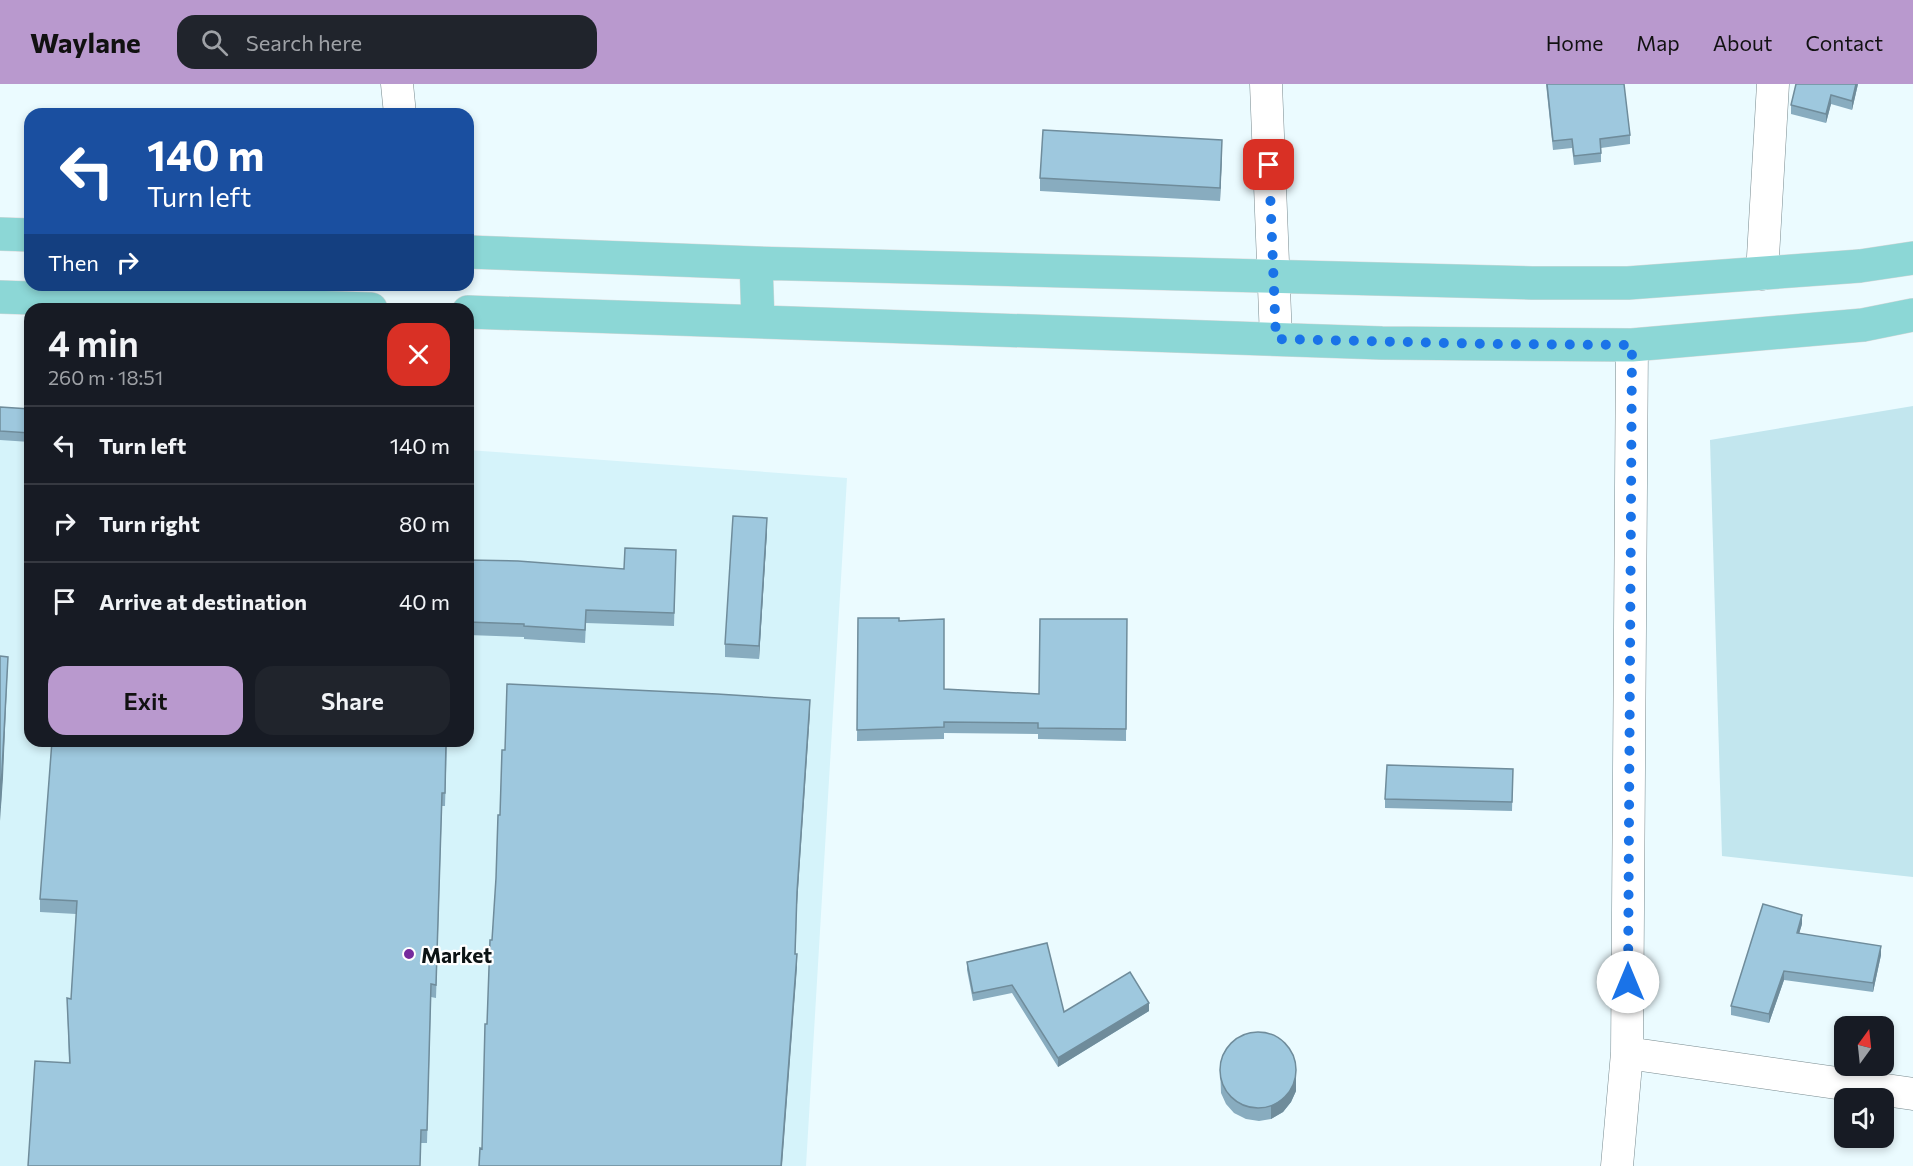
<!DOCTYPE html>
<meta charset="utf-8">
<style>
body{margin:0;font-family:Commissioner,sans-serif;background:#20242c;color:#f1f3f6;height:100vh;display:flex;flex-direction:column;font-size:22px;white-space:nowrap}
*{box-sizing:border-box;margin:0}
p{font-size:20px;color:#9ea1a6}
.icon{flex:none;width:33px;height:33px;fill:none;stroke:currentColor;stroke-width:2;stroke-linecap:round;stroke-linejoin:round}
.map{position:relative;flex:1;overflow:hidden}
.panel{position:absolute;left:24px;top:219px;width:450px;height:444px;display:flex;flex-direction:column;background:#171b24;border-radius:18px;box-shadow:0 3px 9px #0003}
.panel>*{flex:none}
.banner{position:absolute;left:24px;top:24px;width:450px;height:183px;border-radius:18px;box-shadow:0 3px 9px #0003;background:#1a4fa0;color:#fff;overflow:hidden}
.needle{width:39px;rotate:15deg}
.buttons{position:absolute;left:1834px;top:932px;display:grid;gap:12px}
.buttons a{display:grid;place-items:center;width:60px;height:60px;border-radius:12px;background:#171b24;box-shadow:0 3px 9px #0003;font-size:30px}
.pin{position:absolute;display:grid;place-items:center;width:51px;height:51px;color:#fff;margin:-26px;border-radius:12px;box-shadow:0 3px 9px #0006}
.me{position:absolute;width:66px;margin:-33px;rotate:0deg;stroke-linejoin:round;filter:drop-shadow(0 0 4px #0008)}
.turn{display:flex;align-items:center;gap:21px;height:126px;padding:0 24px;font-size:27px}
.turn .icon{width:78px;height:78px;stroke-width:2.5}
.turn b{display:block;font-size:42px;line-height:51px}
.then{display:flex;align-items:center;height:57px;padding:0 24px;background:#0003;gap:12px;font-size:22px}
.round{display:grid;place-items:center;flex:none;width:63px;height:63px;border-radius:18px;background:#20242c}
.head{display:flex;align-items:center;justify-content:space-between;height:102px;padding:0 24px}
h1{font-size:36px;font-weight:600;line-height:45px}
.action{display:flex;gap:12px;margin-top:auto;padding:12px 24px}
.action a{flex:1;height:69px;border-radius:18px;background:#b999ce;color:#111;font-size:24px;font-weight:600;line-height:69px;text-align:center}
.action a+a{background:#20242c;color:#f1f3f6}
ul{padding:0;list-style:none}
li{display:flex;align-items:center;gap:18px;height:78px;padding:0 24px;border-top:2px solid #363941}
li div{flex:1}
li b{display:block;font-size:22px}
li em{font-style:normal}
header{display:flex;align-items:center;gap:36px;box-sizing:border-box;height:84px;padding:0 30px;background:#b999ce;color:#111}
header strong{font-size:28px}
nav{display:flex;gap:33px;margin-inline-start:auto;font-size:21px}
.search{width:420px;height:54px;background:#20242c;display:flex;align-items:center;gap:15px;box-sizing:border-box;padding:0 21px;border-radius:18px;color:#9ea1a6;font-size:22px}
.map>svg:first-child{display:block}
.built{fill:#d5f3fa}
.green{fill:#c2e6ee}
.lines{fill:none;stroke-linecap:round;stroke-linejoin:round}
.minor-casing{stroke:#788a8f;stroke-width:33}
.primary-casing{stroke:#d8d9d9;stroke-width:34}
.minor{stroke:#fff;stroke-width:32}
.primary{stroke:#8cd7d6;stroke-width:33}
.wall{fill:#88acbf}
.shaded-wall{fill:#6f8c9b}
.building{fill:#9ec8de;stroke:#6f8c9b;stroke-width:1.5}
.route{stroke:#1a73e8;stroke-width:10;stroke-dasharray:0 18}
.poi-dot{fill:#752b9d;stroke:#fff;stroke-width:2}
.labels{text-anchor:middle;dominant-baseline:central;stroke-width:4.5;stroke-linejoin:round;paint-order:stroke}
.poi-label{font-size:21px;font-weight:bold;fill:#0c1314;stroke:#fff;text-anchor:start}
</style>
<header>
<strong>Waylane</strong>
<div class="search"><svg class="icon" aria-label="search" viewBox="0 0 24 24"><circle cx="10" cy="10" r="6"/><path d="M15 15l6 6"/></svg>Search here</div>
<nav><a>Home</a><a>Map</a><a>About</a><a>Contact</a></nav>
</header>
<div class="map">
<svg width="1913" height="1082" viewBox="0 0 1913 1082">
<rect width="100%" height="100%" fill="#ebfbff"/>
<!-- built -->
<path class="built" d="M0,332L30,333V657H468V366L847,394L806,1082H0Z"/>
<!-- green -->
<path class="green" d="M1913,322V793L1722,772L1710,356Z"/>
<g class="lines">
<!-- minor casing -->
<g class="minor-casing">
<path id="minor" d="M397,0L400,30
M1266,0L1276,255
M1762,190L1773,0
M1627,969L1632,261
M1617,1082L1627,969L1913,1010"/>
</g>
<!-- primary casing -->
<g class="primary-casing">
<path id="primary" d="M0,150L30,151
M468,168L756,179L1532,199H1628L1860,182L1913,174
M756,179L758,237
M0,213L371,225
M468,228L1382,259L1632,261L1863,241L1913,231"/>
</g>
<!-- minor -->
<use href="#minor" class="minor"/>
<!-- primary -->
<use href="#primary" class="primary"/>
</g>
<!-- wall -->
<path class="wall" d="M1546,0H1624L1630,51V60L1601,64V78L1574,81L1572,64L1553,66Z
M1796,0H1858L1852,26L1831,20L1826,39L1791,30V21Z
M1222,69L1220,117L1040,107V94Z
M0,323L30,325V358L0,356Z
M767,447L759,575L725,573V560Z
M676,466L674,542L586,539L585,559L524,555V553L468,551V476L624,485Z
M858,534L899,537L944,605L1039,610L1127,535L1126,657L1038,655V650L944,649V655L857,657Z
M447,657L445,722H442L436,914L431,913L427,1059H421L69,979L67,914L71,915L76,830L40,828V815Z
M1513,685L1512,727L1385,724V715Z
M1802,840L1799,849L1881,871L1873,908L1784,896L1769,939L1731,931V922Z
M967,878L1064,928L1149,927L1058,983L1012,909L973,917L967,886Z
M1220,983L1296,1007L1291,1018L1283,1028L1271,1035L1259,1037L1246,1035L1234,1029L1226,1020L1221,1009Z"/>
<!-- shaded-wall -->
<path class="shaded-wall" d="M1856,0H1858L1852,26V17Z
M1831,11V20L1826,39V30Z
M1222,56V69L1220,117V104Z
M767,434V447L759,575V562Z
M8,573L3,694L0,737V724Z
M810,616V629L797,821L795,883L797,808Z
M1802,831V840L1797,857V849Z
M1881,862V871L1873,908V899Z
M797,870V883L782,1082H781Z
M1784,887V896L1769,939V930Z
M1149,919V927L1058,983V974Z
M1296,981V1007L1291,1018L1283,1028L1271,1035V1022Z"/>
<!-- building -->
<path class="building" d="M1547,0H1624L1630,51L1600,55L1601,69L1574,72L1572,55L1553,57Z
M1796,0H1856L1852,17L1831,11L1826,30L1791,21Z
M1043,46L1222,56L1220,104L1040,94Z
M0,323L30,325V349L0,347Z
M733,432L767,434L759,562L725,560Z
M625,464L676,466L674,529L586,526L585,546L524,542V540L468,538V476L518,477L624,485Z
M858,534H899V537L944,535V605L1039,610L1040,535H1127L1126,645L1038,644V639L944,638V643L857,646Z
M0,572L8,573L0,724Z
M507,600L717,610L810,616L797,808L795,870H797L781,1082H479L480,1064L482,1065L485,940H487L490,856H492L496,794L498,731H500L502,666H505Z
M52,657H446L445,709H442L436,901L431,900L427,1046H421L420,1082H28L35,977L70,979L67,914L71,915L77,817L40,815Z
M1387,681L1513,685L1512,718L1385,715Z
M1763,820L1802,831L1797,849L1881,862L1873,899L1784,887L1769,930L1731,922Z
M1047,859L1064,928L1130,888L1149,919L1058,974L1012,901L973,909L967,878Z
M1220 986a38 38 0 1 1 76 0a38 38 0 1 1-76 0Z"/>
<g class="lines">
<!-- route -->
<path class="route" d="M1269,81L1276,255L1490,260L1632,261L1628,898"/>
</g>
<!-- markers -->
<circle class="poi-dot" cx="409" cy="870" r="6"/>
<g class="labels">
<!-- poi labels -->
<g class="poi-label">
<text x="421" y="870">Market</text>
</g>
</g>
</svg>
<div class="buttons">
<a><svg class="needle" viewBox="-14 -14 28 28"><path d="M0-13l5 13h-10z" fill="#e53935"/><path d="M0 13l5-13h-10z" fill="#9ea1a6"/></svg></a>
<a><svg class="icon" aria-label="sound" viewBox="0 0 24 24"><path d="M4 9h4l5-4v14l-5-4H4zM17 9q2 3 0 6"/></svg></a>
</div>
<div class="pin" style="left:1269px;top:81px;background:#d93025"><svg class="icon" aria-label="arrive" viewBox="0 0 24 24"><path d="M6 21V4h12l-3 4 3 4H6"/></svg></div>
<svg class="me" style="left:1628px;top:898px" viewBox="-20 -20 40 40"><circle r="19" fill="#fff"/><path d="M0-13L10 11 0 6-10 11z" fill="#1a73e8"/></svg>
<div class="banner">
<div class="turn"><svg class="icon" aria-label="left" viewBox="0 0 24 24"><path d="M17 20v-9H6M10 6l-5 5 5 5"/></svg><div><b>140 m</b>Turn left</div></div>
<div class="then">Then<svg class="icon" aria-label="right" viewBox="0 0 24 24"><path d="M7 20v-9h11M14 6l5 5-5 5"/></svg></div>
</div>
<section class="panel">
<div class="head"><div><h1>4 min</h1><p>260 m · 18:51</p></div><a class="round" style="background:#d93025;color:#fff"><svg class="icon" aria-label="close" viewBox="0 0 24 24"><path d="M6 6l12 12M18 6L6 18"/></svg></a></div>
<ul>
<li><svg class="icon" aria-label="left" viewBox="0 0 24 24"><path d="M17 20v-9H6M10 6l-5 5 5 5"/></svg><div><b>Turn left</b></div><em>140 m</em></li>
<li><svg class="icon" aria-label="right" viewBox="0 0 24 24"><path d="M7 20v-9h11M14 6l5 5-5 5"/></svg><div><b>Turn right</b></div><em>80 m</em></li>
<li><svg class="icon" aria-label="arrive" viewBox="0 0 24 24"><path d="M6 21V4h12l-3 4 3 4H6"/></svg><div><b>Arrive at destination</b></div><em>40 m</em></li>
</ul>
<div class="action"><a>Exit</a><a>Share</a></div>
</section>
</div>
